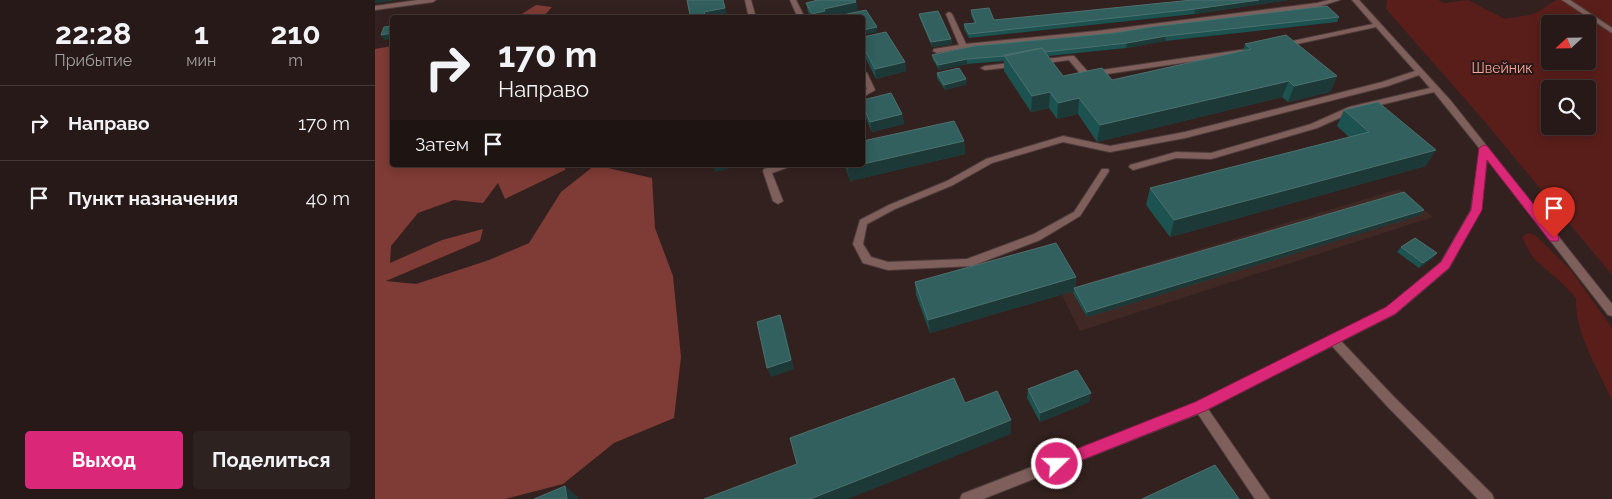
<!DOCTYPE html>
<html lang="ru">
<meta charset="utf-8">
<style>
body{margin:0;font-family:Raleway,sans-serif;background:#2e2220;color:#f1f3f6;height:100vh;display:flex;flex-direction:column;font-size:19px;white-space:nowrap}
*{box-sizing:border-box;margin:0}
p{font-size:16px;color:#a4a0a1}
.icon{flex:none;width:28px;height:28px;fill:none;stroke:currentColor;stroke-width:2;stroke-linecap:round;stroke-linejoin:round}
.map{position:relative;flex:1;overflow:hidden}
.drawer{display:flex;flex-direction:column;background:#261917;width:375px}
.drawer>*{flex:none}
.guide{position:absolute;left:15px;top:15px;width:475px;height:152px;border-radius:5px;box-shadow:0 2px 12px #0003,0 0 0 1px #423836;background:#261917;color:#f1f3f6;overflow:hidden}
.needle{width:32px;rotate:248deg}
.controls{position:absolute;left:1166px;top:15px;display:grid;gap:10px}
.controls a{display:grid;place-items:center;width:55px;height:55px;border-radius:5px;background:#261917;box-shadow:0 2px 12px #0003,0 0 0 1px #423836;font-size:25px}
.pin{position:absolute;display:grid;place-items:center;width:42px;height:42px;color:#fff;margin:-51px -21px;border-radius:50% 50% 50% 0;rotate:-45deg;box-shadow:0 0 5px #0007}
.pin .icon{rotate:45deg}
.me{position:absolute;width:55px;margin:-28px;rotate:68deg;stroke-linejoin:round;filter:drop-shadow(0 0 4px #0008)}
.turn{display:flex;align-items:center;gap:18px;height:105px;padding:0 25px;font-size:22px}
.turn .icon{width:65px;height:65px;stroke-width:2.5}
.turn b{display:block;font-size:35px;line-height:42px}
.then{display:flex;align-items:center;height:48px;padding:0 25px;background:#0003;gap:10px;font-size:19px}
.eta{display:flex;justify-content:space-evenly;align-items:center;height:85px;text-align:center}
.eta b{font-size:30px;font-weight:700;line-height:35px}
.cta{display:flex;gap:10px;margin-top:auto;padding:10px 25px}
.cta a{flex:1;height:58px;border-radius:5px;background:#db2777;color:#fff;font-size:20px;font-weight:700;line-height:58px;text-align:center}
.cta a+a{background:#2e2220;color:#f1f3f6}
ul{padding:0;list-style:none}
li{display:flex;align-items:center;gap:15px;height:75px;padding:0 25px;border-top:1px solid #423836}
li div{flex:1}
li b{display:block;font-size:19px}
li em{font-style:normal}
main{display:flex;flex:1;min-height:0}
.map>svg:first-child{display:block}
.built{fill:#402825}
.green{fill:#591e1a;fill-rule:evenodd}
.forest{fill:#7f3b35}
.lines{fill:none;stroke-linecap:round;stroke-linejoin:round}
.service-casing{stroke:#4e3d3b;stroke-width:2}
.service{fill:#7f5f5b;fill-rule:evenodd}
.wall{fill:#1c5250}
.shaded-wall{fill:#1d3937}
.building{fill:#31605e;stroke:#4c716f}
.route{fill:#db2777;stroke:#8e194d}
.labels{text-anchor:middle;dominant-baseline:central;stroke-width:4;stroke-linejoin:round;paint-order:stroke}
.far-park-label{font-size:14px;fill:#f9a69c;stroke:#291816}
</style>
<main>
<section class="drawer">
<div class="eta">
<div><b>22:28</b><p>Прибытие</p></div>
<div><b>1</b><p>мин</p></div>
<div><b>210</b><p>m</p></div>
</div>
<ul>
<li><svg class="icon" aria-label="right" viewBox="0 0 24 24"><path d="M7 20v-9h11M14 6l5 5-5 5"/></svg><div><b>Направо</b></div><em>170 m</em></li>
<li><svg class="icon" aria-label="arrive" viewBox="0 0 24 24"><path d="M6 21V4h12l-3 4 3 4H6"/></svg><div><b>Пункт назначения</b></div><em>40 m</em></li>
</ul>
<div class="cta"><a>Выход</a><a>Поделиться</a></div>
</section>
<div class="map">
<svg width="1237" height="499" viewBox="0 0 1237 499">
<rect width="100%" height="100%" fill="#33211f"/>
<!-- built -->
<path class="built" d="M1024,189L1058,217L705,331L685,291Z"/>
<!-- green -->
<path class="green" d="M1012,0H1063L1069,3L1093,0L1130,19L1159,14L1181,0H1237V275L1105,116L1011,9ZM1175,24H1212V61H1175ZM1175,89H1212V126H1175Z
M1152,233L1160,235L1195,269L1237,328V401C1223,368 1200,335 1201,298L1188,284L1158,258L1147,238Z"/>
<!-- forest -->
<path class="forest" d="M161,5L177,7L168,17H142Z
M17,46L18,165H190V170L130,199L123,183L108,203L79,200L43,213L16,246L15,263L67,240L108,229L105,241L11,281L41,284L114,260L154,243L186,192L220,165L277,178L280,228L298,276L306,357L299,418L239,443L188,484L130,499H0V49Z"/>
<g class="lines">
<!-- service casing -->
<g class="service-casing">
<path id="service" d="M43,0H61L58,2L0,10V6Z
M370,0H376L381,18H374Z
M415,0H421L430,18H423Z
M954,0H965L942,7L722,35L588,48L562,53L558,51L559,49L584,45L571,14L574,12L577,14L591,44L722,31L942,3Z
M977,0H984L1076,101L1237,304V316L1233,315L1112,159L1106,210L1074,268L1020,314L966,341L1020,398L1117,494L1119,499H1103L1012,406L957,346L833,409L895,499H880L823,414L608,499H585L587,494L592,492L821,403L952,338L953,336L958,335L1012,308L1066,262L1096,210L1105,149L1059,92L980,111L942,128L836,159L801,158L758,170L754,167L755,165L801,152L836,153L936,124L974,107L1055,88L1044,75L1013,86L810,138L735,152L688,142L617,163L578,185L520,209L492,224L488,244L496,257L513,262L592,259L659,234L699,212L727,169H733L734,171L705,216L665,240L597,266L513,270L488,263L478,244L485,220L514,205L572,181L611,159L685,137L688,136L735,146L810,132L1007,82L1040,71L1001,27L908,47L904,45L908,43L998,24Z
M1187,0H1195L1237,28V33Z
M879,48L883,50L882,52L711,77H708L694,60L663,64L659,62L663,60L696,56H699L713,72Z
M643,62H646V66L610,70L606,68L610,66Z
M488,71L492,73L500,90L488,97V92L492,89L488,80Z
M401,165H415L414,167L397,173L408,201L403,204L398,201L388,171L389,169Z"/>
</g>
<!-- service -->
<use href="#service" class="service"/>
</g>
<!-- wall -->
<path class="wall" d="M440,0H480L481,2L483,11L452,18H436L433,12L431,3L440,1Z
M914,0L819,14L594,38L589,29V24L599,23L596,15V10L619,20Z
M544,14L576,39L577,44L557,47L545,19Z
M964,17L962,22L790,41L751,48L673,56L688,76L737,80L868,51L870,44L962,76L955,92L913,102L907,97L722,142L703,114L682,119L674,108L656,112L629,71V61L592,64L564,70L558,60L557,55Z
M488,37L530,62L531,71L501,79L488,53Z
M562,73L592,84L570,90L562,78Z
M488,100L527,114L529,124L497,132L488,111Z
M969,110L1051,166L795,237L771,205L775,188L974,137L962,126Z
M589,141L590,154L475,181L470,165H488Z
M1049,210L1045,215L712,317L698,293L699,291L555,333L541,295L540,282L701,277L700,288Z
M1026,247L1062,253L1058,258L1044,268L1022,252Z
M653,389L714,402L665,422L652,398Z"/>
<!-- shaded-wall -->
<path class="shaded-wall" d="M0,0H23L0,3Z
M348,0L353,18H331L329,12Z
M884,0H914L819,14L820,9Z
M481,2L483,11L452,18H438L437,14L449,9Z
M502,27V32L488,35V30Z
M18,33V39L9,40L6,35Z
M791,36L790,41L751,48L752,43Z
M576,39L577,44L557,47L556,42Z
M592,59V64L564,70L563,65Z
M530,62L531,71L501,79L500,69Z
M962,76L955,92L913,102L919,86Z
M591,79L592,84L570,90L569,85Z
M914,81L907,97L722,142L725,125Z
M675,92L674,108L656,112L657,96Z
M704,98L703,114L682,119L683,103Z
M527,114L529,124L497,132L495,122Z
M589,141L590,154L475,181L472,168L483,165H488V164Z
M1061,150L1051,166L795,237L799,220Z
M337,165H364V166L340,172Z
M1049,210L1045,215L712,317V312Z
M1062,253L1058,258L1044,268L1048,263Z
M701,277L699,291L555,333L553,320Z
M405,315L409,325L419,369L396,377L392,368Z
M716,393L714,402L665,422V413Z
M636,420V434L473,499H435Z
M190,486L203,497V499H192Z"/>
<!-- building -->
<path class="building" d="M312,0H348L350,8L329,12L331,18H306V16L315,15Z
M443,0H480L481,2L449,9L450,11L437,14L431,3Z
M817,0H884L820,9L594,34L589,24L601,23L596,10L614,8L619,20Z
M952,6L964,17L791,36L752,43L670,52L667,48L630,56L592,59L563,65L557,55L599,46L739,33L775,27Z
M491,10L502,27L488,30V18H474L472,14Z
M563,11L576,39L556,42L544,14Z
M18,26V33L6,35L9,27Z
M511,32L530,62L500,69L488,46V37Z
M911,35L962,76L919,86L914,81L725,125L704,98L683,103L675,92L657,96L629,55L667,48L688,76L727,68L737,80L876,49L870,44Z
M584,68L591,79L569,85L562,73Z
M516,93L527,114L495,122L488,105V100Z
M1003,102L1061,150L799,220L775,188L994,132L969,110Z
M579,121L589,141L488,164V141Z
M471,165H483L472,168Z
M1029,192L1049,210L712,312L699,288Z
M1040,238L1062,253L1048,263L1026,247Z
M681,243L701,277L553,320L540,282Z
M405,315L416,360L392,368L382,322Z
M702,370L716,393L665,413L653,389Z
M579,378L590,403L622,391L636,420L435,499H329L422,464L415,438Z
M840,465L864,499H767Z
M190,486L192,499H159Z"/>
<!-- route -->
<path class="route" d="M1109,145L1112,146L1183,235L1184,238L1183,241H1175L1112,160L1107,210L1074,268L1020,314L830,411L682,470L676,468L674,464L676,459L820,402L1011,307L1066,262L1096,210L1104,148Z"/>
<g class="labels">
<!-- far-park labels -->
<g class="far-park-label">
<text x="1127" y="68">Швейник</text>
</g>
</g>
</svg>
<div class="controls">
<a><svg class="needle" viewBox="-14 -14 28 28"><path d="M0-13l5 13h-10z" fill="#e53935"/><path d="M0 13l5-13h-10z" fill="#a4a0a1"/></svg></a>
<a><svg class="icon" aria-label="search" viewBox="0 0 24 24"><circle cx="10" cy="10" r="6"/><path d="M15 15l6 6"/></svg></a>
</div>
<div class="pin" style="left:1179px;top:238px;background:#d93025"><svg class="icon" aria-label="arrive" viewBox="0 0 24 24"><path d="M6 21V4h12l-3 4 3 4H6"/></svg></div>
<svg class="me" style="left:682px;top:464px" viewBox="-20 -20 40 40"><circle r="17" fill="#db2777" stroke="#fff" stroke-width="3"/><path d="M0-11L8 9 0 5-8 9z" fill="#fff"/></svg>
<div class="guide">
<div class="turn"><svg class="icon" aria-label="right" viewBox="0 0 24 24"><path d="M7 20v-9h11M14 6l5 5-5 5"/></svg><div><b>170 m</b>Направо</div></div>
<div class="then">Затем<svg class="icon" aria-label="arrive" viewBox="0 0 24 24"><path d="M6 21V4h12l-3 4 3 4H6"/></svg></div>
</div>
</div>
</main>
